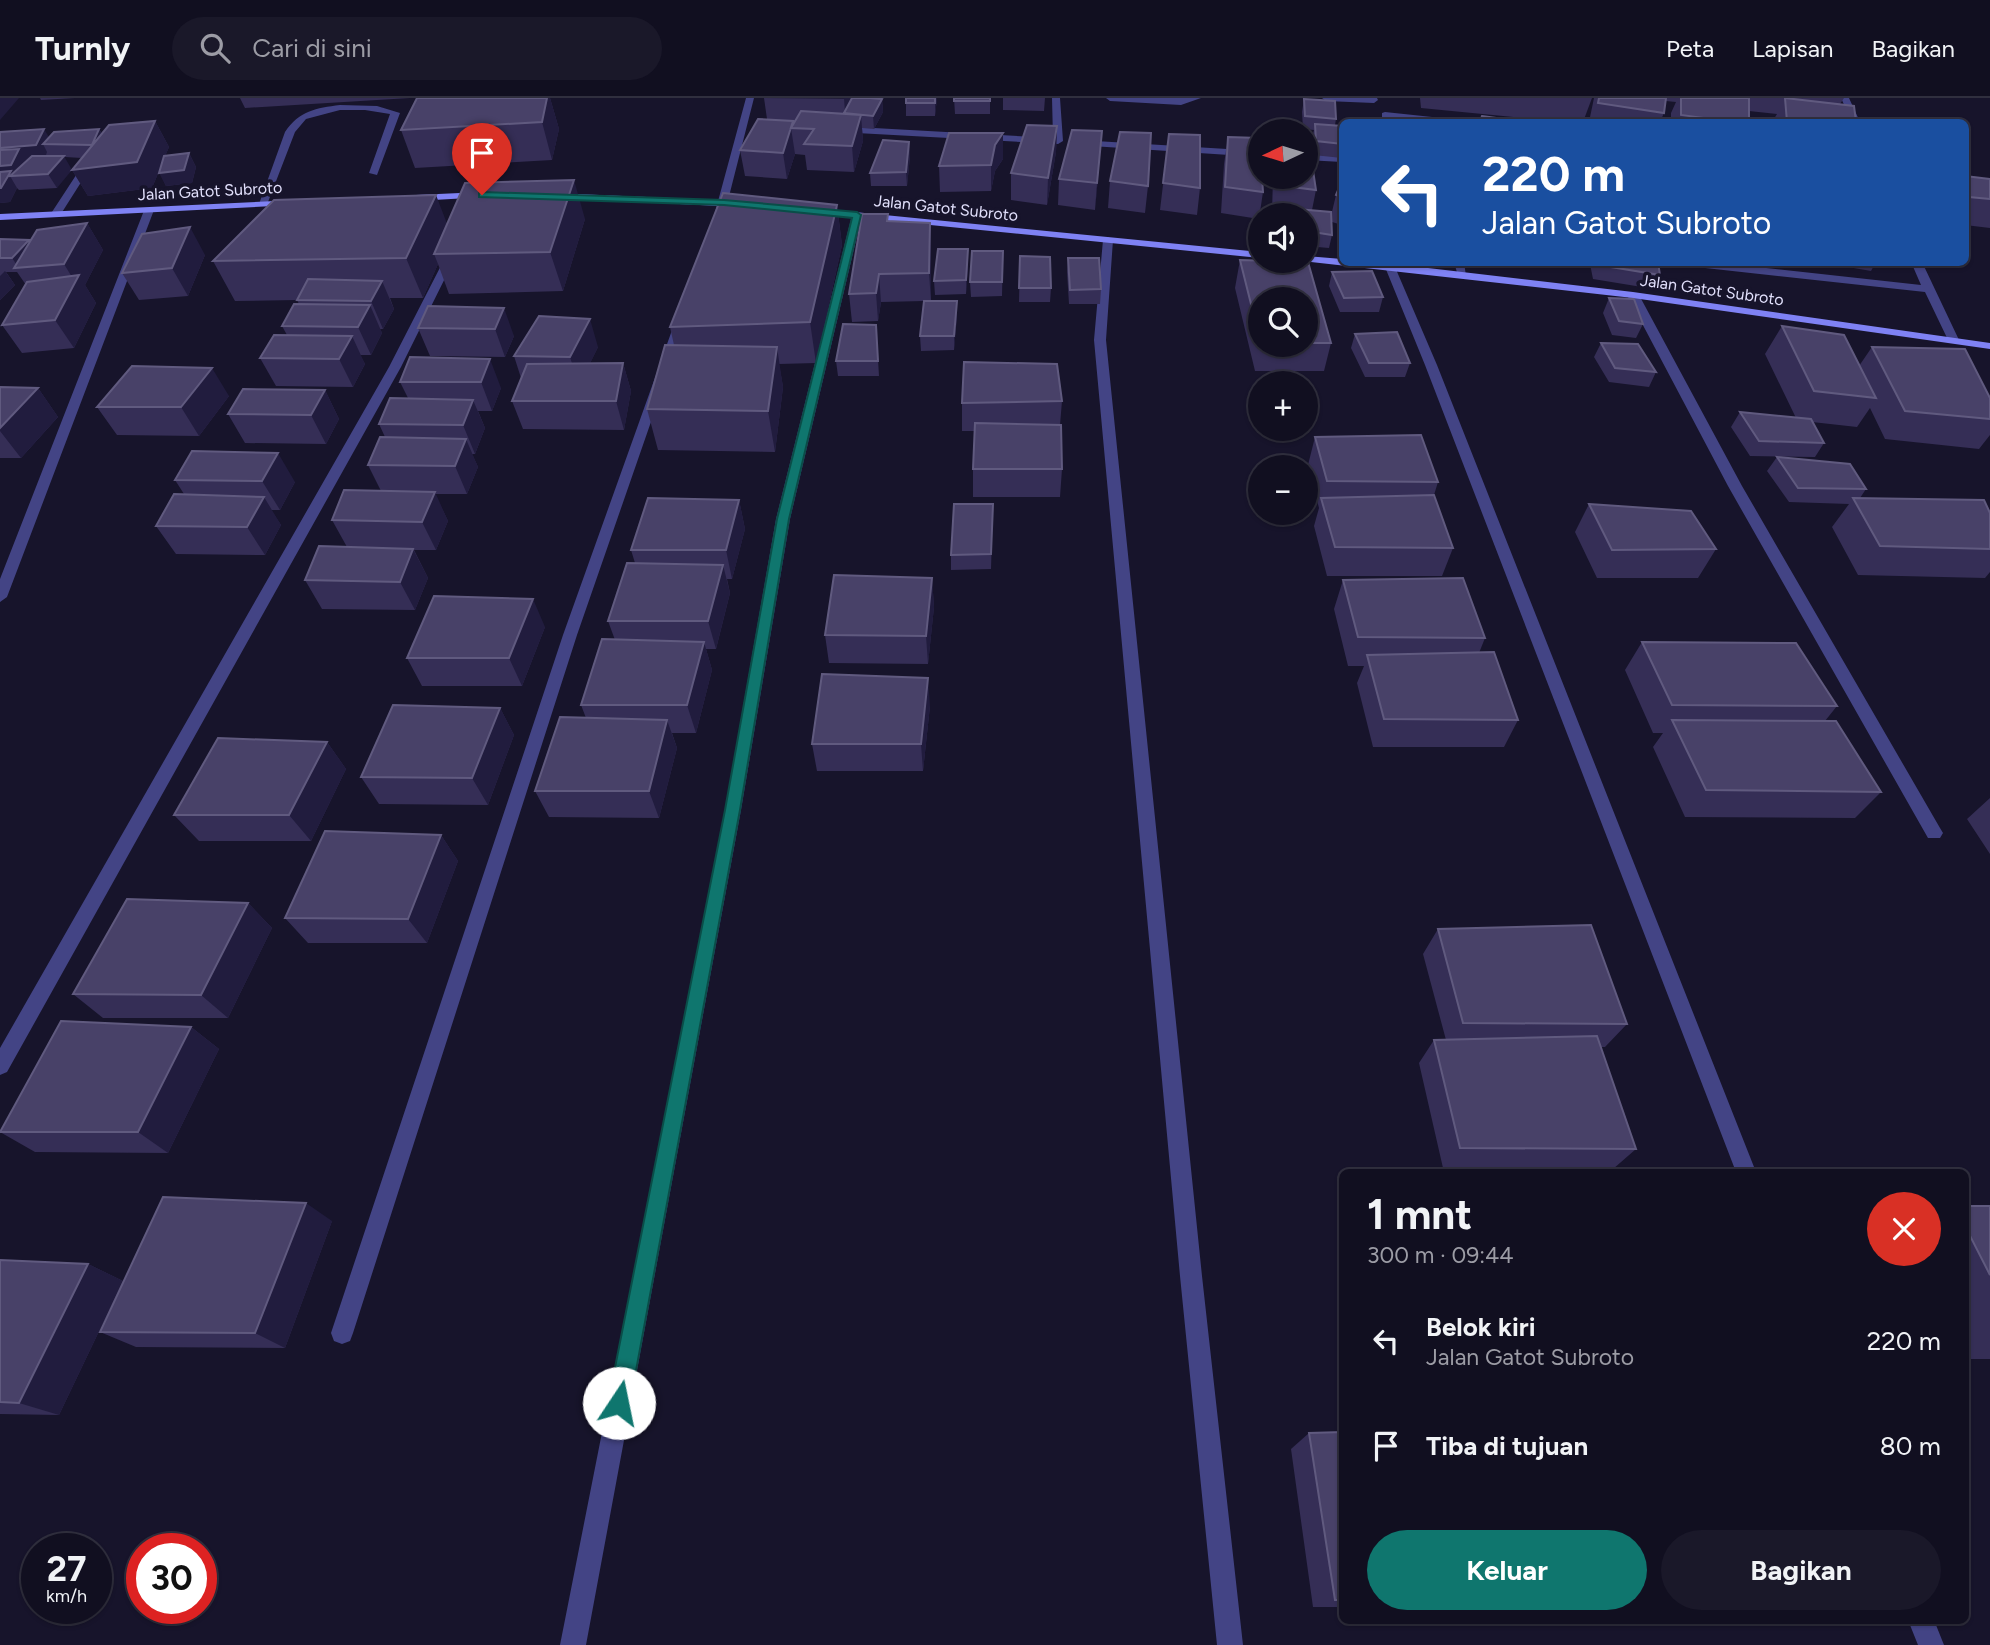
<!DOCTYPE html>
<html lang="id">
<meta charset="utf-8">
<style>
body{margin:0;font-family:Figtree,sans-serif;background:#1a1829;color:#f1f3f6;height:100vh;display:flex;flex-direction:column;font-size:26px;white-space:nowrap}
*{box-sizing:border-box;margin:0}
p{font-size:23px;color:#9c9ca5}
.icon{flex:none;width:38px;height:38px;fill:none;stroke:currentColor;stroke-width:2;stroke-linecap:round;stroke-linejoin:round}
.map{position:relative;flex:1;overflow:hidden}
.panel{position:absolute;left:1339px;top:1071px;width:630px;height:455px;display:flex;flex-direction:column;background:#110f20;border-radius:10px;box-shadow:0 2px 5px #0004,0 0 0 2px #302f3e}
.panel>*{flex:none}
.top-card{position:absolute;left:1339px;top:21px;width:630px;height:147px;border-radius:10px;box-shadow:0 2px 5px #0004,0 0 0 2px #302f3e;background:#1a4fa0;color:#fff;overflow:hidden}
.needle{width:46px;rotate:266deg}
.controls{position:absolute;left:1248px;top:21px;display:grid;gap:14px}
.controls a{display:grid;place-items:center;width:70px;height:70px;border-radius:50%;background:#110f20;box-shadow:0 2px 5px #0004,0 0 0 2px #302f3e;font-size:35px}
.speed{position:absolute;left:21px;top:1435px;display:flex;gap:14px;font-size:35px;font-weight:700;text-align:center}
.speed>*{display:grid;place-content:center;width:91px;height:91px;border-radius:50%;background:#110f20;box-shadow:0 2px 5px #0004,0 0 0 2px #302f3e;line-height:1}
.speed small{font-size:18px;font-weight:400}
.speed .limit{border:10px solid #d22;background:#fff;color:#111}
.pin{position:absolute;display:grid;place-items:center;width:60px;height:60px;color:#fff;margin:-72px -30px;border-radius:50% 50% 50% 0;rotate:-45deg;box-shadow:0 0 7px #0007}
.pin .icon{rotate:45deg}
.me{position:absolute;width:77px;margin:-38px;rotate:11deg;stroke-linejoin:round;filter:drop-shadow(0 0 5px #0008)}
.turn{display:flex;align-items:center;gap:24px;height:147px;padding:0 28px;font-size:32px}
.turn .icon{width:91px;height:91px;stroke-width:2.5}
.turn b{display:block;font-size:49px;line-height:60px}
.round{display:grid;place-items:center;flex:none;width:74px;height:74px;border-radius:37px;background:#1a1829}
.summary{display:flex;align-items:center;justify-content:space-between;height:119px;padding:0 28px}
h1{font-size:42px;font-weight:700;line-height:52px}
.primary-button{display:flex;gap:14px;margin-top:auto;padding:14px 28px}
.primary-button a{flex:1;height:80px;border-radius:42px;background:#0f766e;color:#fff;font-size:28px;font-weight:700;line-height:80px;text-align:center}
.primary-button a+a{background:#1a1829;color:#f1f3f6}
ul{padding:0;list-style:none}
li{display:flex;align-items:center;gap:21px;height:105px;padding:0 28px}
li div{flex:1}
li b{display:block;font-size:26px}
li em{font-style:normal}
header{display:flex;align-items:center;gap:42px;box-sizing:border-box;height:98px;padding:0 35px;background:#110f20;border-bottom:2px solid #302f3e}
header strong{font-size:33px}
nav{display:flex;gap:38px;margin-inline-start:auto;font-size:24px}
.search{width:490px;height:63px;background:#1a1829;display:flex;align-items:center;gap:18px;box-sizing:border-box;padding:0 24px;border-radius:38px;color:#9c9ca5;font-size:26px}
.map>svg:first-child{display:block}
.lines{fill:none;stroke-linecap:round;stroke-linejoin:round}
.lane{fill:#434485;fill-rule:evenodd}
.street{fill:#434485;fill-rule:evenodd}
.secondary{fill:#7f82f4;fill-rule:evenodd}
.wall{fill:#352e56;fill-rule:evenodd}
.shaded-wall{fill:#211c3e}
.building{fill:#484168;stroke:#605a7f;stroke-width:2}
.route{fill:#0f766e;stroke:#0a4d48;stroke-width:2}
.labels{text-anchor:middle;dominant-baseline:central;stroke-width:7;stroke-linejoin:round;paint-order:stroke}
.far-street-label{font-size:16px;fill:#e2e0fc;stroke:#17142b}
</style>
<header>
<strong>Turnly</strong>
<div class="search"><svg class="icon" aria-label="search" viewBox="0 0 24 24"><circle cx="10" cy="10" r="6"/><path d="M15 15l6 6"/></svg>Cari di sini</div>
<nav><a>Peta</a><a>Lapisan</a><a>Bagikan</a></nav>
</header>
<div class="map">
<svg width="1990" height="1547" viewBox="0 0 1990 1547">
<rect width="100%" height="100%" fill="#17142b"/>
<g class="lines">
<!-- lane -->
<path class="lane" d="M340,7L377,8L400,15L377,77L369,75L390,16L365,12H340L306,21L295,34L268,104L259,106L285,34C299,13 316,10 340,7Z"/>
<!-- street -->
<path class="street" d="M746,0H754L724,118L719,121L714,118Z
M1052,0H1060L1063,43L1058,46L838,34L833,31L838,28L1053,40Z
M1106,0H1201L1181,7L1110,3Z
M1322,0H1377L1378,2L1374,5L1326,3Z
M1841,0H1849L1860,24H1852Z
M1385,14L1451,21L1456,24H1430L1382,19V15Z
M1079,42L1260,53V59L1076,47V43Z
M1306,56L1342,58V64L1306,62Z
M84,65L92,67L59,119H51L50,117Z
M145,110L154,112L7,499L0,504V481Z
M857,114L862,117L790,421L741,712L586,1547H560L725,712L776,421L852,117Z
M1108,139L1113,142L1106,242L1202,1178L1243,1547H1217L1180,1178L1094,242L1103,142Z
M448,154L457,156L401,269L7,974L0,977V950L389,269Z
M1454,164H1464L1466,178H1458Z
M1673,164H1712L1921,187L1911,164H1922L1959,242L1949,244L1925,194L1678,167Z
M1386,167L1395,169L1437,267L1756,1074H1736L1425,267L1385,169Z
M1629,195L1639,197L1742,388L1940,730L1943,735L1940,740H1928L1728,388L1627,197Z
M676,221L686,223L577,537L353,1235L350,1243L342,1246L334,1243L331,1235L563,537Z
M1908,1522H1934L1944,1547H1918Z"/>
<!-- secondary -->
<path class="secondary" d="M482,94L487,97L486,99L416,103L411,100L416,97Z
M552,95L741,103L746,106L741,109L556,100L551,97Z
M297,102V106L293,107L0,122V116Z
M814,110L1260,154V160L810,115L809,113Z
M1306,158L1342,161V164H1377L1633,194L1990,245V251L1633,200L1302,163H1306Z"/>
</g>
<!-- wall -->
<path class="wall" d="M40,0H75L41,2Z
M240,0H410L245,10Z
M550,0L559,31L552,62L415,70L401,32Z
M764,0L882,1L883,14L874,31L862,30L863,43L854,74L807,72L805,57L795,56L787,81L745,78L740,52L767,21Z
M937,0L935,18H906V5Z
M954,0H990V16H955Z
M1003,0H1045L1044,13L1003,12Z
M1420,0H1592L1583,24H1565L1421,10Z
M1594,0H1844L1840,6L1856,24H1772L1777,16L1749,13V24H1671V15L1676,4L1666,3L1664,15L1660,24H1589Z
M1304,1L1336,21L1335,27L1342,28V60L1313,57L1312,39L1314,32L1303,31L1302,14Z
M155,23L169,49L165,58L189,55L196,69L192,85L166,88L159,73L152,90L88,98L72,72L82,60L65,59L57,90L19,92L17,90L10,104L0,105V50L49,39L99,31L102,36Z
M1057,28L1056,54L1047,107L1011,102V75Z
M1102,33L1095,112L1058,107L1059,81Z
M1169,36L1200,90L1197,117L1160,112Z
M1228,39L1263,94L1259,121L1221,115L1224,66Z
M909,44L910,58L907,88H871L870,75Z
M1003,61L995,73L991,93L940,94L939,68Z
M1965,78L1990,81V130L1965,127Z
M1273,79H1306L1316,92L1312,112L1331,118L1336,97L1342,83V127L1332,124V137L1329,150L1306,148V117H1295L1272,114Z
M1110,83L1148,88L1145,115L1108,110Z
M837,107L842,147L816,265L779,266L783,289L775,354L658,352L647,311L674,247L670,229Z
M585,121L563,193L449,196L438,166L423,200H390L394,211L383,231H380L382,235L371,257H360L365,266L353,289L276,288L260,260L287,237L282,228L299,206L297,202L235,203L213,163L447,126Z
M889,123L931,152V203H957V218L954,252L921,253L920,238L924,203L881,204L878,223L852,224L849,196Z
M87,125L103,152L85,187L96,205L74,250L22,255L2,227L26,187L17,174H6L15,187L0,202V141L29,142L30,143Z
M1003,153L1002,198L971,199L970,184Z
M205,157L188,198L139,202L122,175Z
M1020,158L1051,190L1050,204H1019Z
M1068,160L1101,191L1100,206H1069L1067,174Z
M1240,162L1308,164L1331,245L1324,273H1255L1235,190ZM1260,201H1306V247H1260Z
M1591,164H1658L1660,177L1654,191L1593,181L1590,166Z
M1819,164H1876L1871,173Z
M968,165L966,196L935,197L934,183Z
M1332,174L1383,199L1379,214H1340L1329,188Z
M1609,200L1643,226L1636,240L1612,237L1603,215Z
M428,208L514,238L505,259L430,258L418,230Z
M876,227L879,278H838L836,263Z
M1782,228L1859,268L1872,249L1990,300V337L1979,351L1885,341L1870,310L1857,329L1812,324L1824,345L1815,359L1750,358L1731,329L1740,314L1796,320L1765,256Z
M1355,236L1410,265L1405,279H1365L1351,250Z
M1601,245L1656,274L1649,289L1609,284L1594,259Z
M598,249L590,265H623L631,293L624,332L523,331L512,303L521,280L514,258Z
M410,259L501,290L492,313H478L485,330L475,356H472L478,369L467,396H435L448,423L436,452H414L428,480L415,512L322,511L305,482L347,449L332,422L381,393L368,367L385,339L379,326L408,300L400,284Z
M0,289L38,290L58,319L21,360H0Z
M325,292L339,321L326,346L245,345L228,316Z
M229,298L199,338L117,337L97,309Z
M1062,303L1060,327L1062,371L1060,399H973V371L975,333H962V305Z
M1315,339L1438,384L1434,397L1453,450L1442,478H1327L1314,428L1319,410L1308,367Z
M1777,359L1866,391L1860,400L1990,415V474L1985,480L1858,477L1832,429L1849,406L1789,404L1767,373Z
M175,382L295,384L280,412H271L281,427L265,457L176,456L156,428L184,396Z
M739,402L745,431L732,481H727L730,495L716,551H706L712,572L696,635H672L677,650L659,720L549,719L535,693L586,620L581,607L615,542L608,523L635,465L631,452Z
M993,406L991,471L951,472V457Z
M1589,406L1716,451L1698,480H1597L1575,434Z
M932,480L934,509L928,566L829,565L825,537Z
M1343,482L1485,540L1479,555L1518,622L1504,649H1373L1357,585L1364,568H1348L1334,511Z
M545,529L522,588H422L407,560Z
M1642,544L1837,608L1825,623L1881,694L1855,720L1685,719L1653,649L1663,635H1653L1625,572Z
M930,608L923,673H817L812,646Z
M500,610L514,637L488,707L379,706L361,679Z
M327,644L346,671L311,743H199L174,717Z
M1990,700V756L1967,721Z
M441,737L458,763L427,845H308L285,820Z
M248,805L272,830L228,920H103L73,896Z
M1438,831L1627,926L1605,949H1601L1636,1051L1613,1071L1443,1070L1419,965L1434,942H1446L1423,856Z
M191,929L219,951L168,1055L35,1054L0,1034Z
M1965,1108H1990V1261H1965Z
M332,1123L285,1250L136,1249L100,1234Z
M0,1162L88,1166L123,1183L59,1317L0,1316Z
M1342,1334V1509H1313L1291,1351L1309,1335Z"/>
<!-- shaded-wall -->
<path class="shaded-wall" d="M0,0H19L0,22Z
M547,0H550L559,31L552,62L542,24Z
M844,0H856L845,15Z
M935,0H937L935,18Z
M882,1L883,14L874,31L873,18Z
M861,17L863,43L854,74L852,48Z
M155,23L169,49L152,90L88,98L72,72Z
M1057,28L1056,54L1047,107L1048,80Z
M791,30L795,56L787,81L783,55Z
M44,31L52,44L43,46L47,54L45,60L26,62L27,64L10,78L17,90L10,104L0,105V50Z
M99,31L106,44L92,47Z
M1102,33L1100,59L1095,112L1097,85Z
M1003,35V61L995,73L991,93V67L995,47Z
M909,44L910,58L907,88L906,74Z
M189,55L196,69L192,85L166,88L159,75Z
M64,58L72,72L57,90L48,76Z
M574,82L585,121L563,193L550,154Z
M436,97L451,136L434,156L438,166L423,200L406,160Z
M837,107L842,147L816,265L810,224Z
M87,125L103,152L85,187L96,205L74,250L55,222L75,184L64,166Z
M930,125L931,152V203L929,175Z
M190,129L205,157L188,198L172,170Z
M29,142L38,156L19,170L12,160Z
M968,151V165L966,196V182Z
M5,173L15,187L0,202V178Z
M879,176L881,204L878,223L876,195Z
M382,183L394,211L383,231L371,203Z
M957,203V218L954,252V238Z
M370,207L382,235L371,257L358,229Z
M504,210L514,238L505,259L495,231Z
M590,221L598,249L579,288L570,259Z
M352,238L365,266L353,289L339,261Z
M777,249L783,289L775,354L768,313Z
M490,261L501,290L492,313L481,284Z
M623,265L631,293L624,332L616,303Z
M212,270L229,298L199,338L181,309Z
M38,290L58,319L21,360L0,333V330Z
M325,292L339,321L326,346L311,317Z
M473,302L485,330L475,356L463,327Z
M466,341L478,369L467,396L455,368Z
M278,355L295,384L280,412L262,383Z
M435,394L448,423L436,452L422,424Z
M264,399L281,427L265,457L247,429Z
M739,402L745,431L732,481L726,452Z
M413,451L428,480L415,512L400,484Z
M723,467L730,495L716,551L708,523Z
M932,480L934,509L928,566L926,538Z
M533,501L545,529L522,588L509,560Z
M704,544L712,572L696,635L687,607Z
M928,580L930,608L923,673L921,646Z
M500,610L514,637L488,707L472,680Z
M667,622L677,650L659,720L649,693Z
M327,644L346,671L311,743L289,717Z
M441,737L458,763L427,845L408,821Z
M248,805L272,830L228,920L201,897Z
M191,929L219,951L168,1055L138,1034Z
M306,1105L332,1123L285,1250L255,1235Z
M88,1166L123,1183L59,1317L19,1305Z"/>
<!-- building -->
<path class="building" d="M417,0H547L542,24L401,32Z
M852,0H870L882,1L873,18L844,15Z
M906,0H935V5H906Z
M954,0H990V3H954Z
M1599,0H1666L1664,15L1598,5Z
M1681,0H1749V24H1733L1681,17Z
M1785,0L1854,8L1856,24H1787Z
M1304,1L1335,3L1336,21L1305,18Z
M801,13L861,17L852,48L804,46L814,31L791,30Z
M1482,18L1525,24H1480Z
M758,21L793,23L783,55L740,52Z
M155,23L137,64L72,72L109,27Z
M1315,26L1342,28V46L1316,43Z
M1027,27L1057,28L1048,80L1011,75Z
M44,31L36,47L0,50V34Z
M99,31L92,47L43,46L54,34Z
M1072,32L1102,33L1097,85L1059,81Z
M1120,34L1151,35L1148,88L1110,83Z
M949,35H1003L995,47L991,67L939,68Z
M1169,36L1200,37V90L1163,85Z
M1228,39L1259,40L1260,79H1262L1263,94L1225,89Z
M1306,39H1308L1316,92L1277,87V79H1306Z
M883,42L909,44L906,74L870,75Z
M19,51L11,67L0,68V52Z
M189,55L184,72L159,75L164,58Z
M32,58H64L48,76L10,78Z
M11,73L1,90H0V74Z
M1965,78L1990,81V101L1969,99L1965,94Z
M574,82L550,154L434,156L465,85Z
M1342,83V99L1336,97Z
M723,95L837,107L810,224L670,229Z
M436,97L406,160L213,163L274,102Z
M1297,111L1331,114L1332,137L1306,133V117H1297Z
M862,116H888L887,123L930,125L929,175L879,176L876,195L849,196Z
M87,125L64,166L14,170L37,132Z
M190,129L172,170L122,175L142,136Z
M0,141L29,142L12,160H0Z
M938,151H968L966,182L934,183Z
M972,153H1003L1002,184H970Z
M1020,158L1050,159L1051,190H1019Z
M1068,160H1099L1101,191L1070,192Z
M1240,162L1308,164L1331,245H1306V201H1260V242Z
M1598,164H1658L1660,177L1599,167Z
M1372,173L1383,199L1344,200L1332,174Z
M79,177L55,222L2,227L27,184Z
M308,181L382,183L371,203L297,202Z
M1609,200L1634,201L1643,226L1619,223Z
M924,203H957L954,238H920Z
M294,206L370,207L358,229L282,228Z
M428,208L504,210L495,231L418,230Z
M539,218L590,221L570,259L514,258Z
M843,226L876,227L878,263H836Z
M1782,228L1844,237L1876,300L1814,293Z
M1397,234L1410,265H1369L1355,236Z
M274,237L352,238L339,261L260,260Z
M1601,245L1638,246L1656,274L1615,270Z
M665,247L777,249L768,313L647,311Z
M1872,249L1965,251L1990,300V321L1905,313Z
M410,259L490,261L481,284H400Z
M964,264L1057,266L1062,303L962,305Z
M623,265L616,303H512L527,266Z
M132,268L212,270L181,309H97Z
M0,289L38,290L0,330Z
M243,291L325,292L311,317L228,316Z
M390,300L473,302L463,327L379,326Z
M1740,314L1811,321L1824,345L1759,343Z
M975,325L1061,327L1062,371H973Z
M1421,337L1438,384L1327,383L1315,339Z
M380,339L466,341L455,368L368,367Z
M192,353L278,355L262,383L175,382Z
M1777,359L1850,366L1866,391L1798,390Z
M344,392L435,394L422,424L332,422Z
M174,396L264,399L247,429L156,428Z
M1434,397L1453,450L1335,449L1321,400Z
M648,400L739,402L726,452H631Z
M1853,400L1984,402L1990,415V451L1880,448Z
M954,406H993L991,456L951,457Z
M1589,406L1691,413L1716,451L1612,452Z
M319,448L413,451L400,484L305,482Z
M627,465L723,467L708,523H608Z
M834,477L932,480L926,538L825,537Z
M1463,480L1485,540L1358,539L1343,482Z
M434,498L533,501L509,560H407Z
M602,541L704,544L687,607H581Z
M1642,544L1796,545L1837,608L1672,607Z
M1494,554L1518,622L1384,621L1367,557Z
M822,576L928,580L921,646H812Z
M393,607L500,610L472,680L361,679Z
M560,619L667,622L649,693H535Z
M1672,622L1836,623L1881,694L1706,692Z
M218,640L327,644L289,717H174Z
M325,733L441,737L408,821L285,820Z
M127,801L248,805L201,897L73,896Z
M1591,827L1627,926L1463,925L1438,831Z
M61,923L191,929L138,1034H0Z
M1597,938L1636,1051L1460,1050L1434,942Z
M163,1099L306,1105L255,1235L100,1234Z
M1965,1108H1990V1177L1965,1128Z
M0,1162L88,1166L19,1305L0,1304Z
M1342,1334V1502H1335L1309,1335Z"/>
<!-- route -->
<path class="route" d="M482,94L724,102L857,114L861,117L789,421L740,712L630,1305L627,1312L619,1315L611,1312L608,1305L725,712L777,421L852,120L724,107L479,99V95Z"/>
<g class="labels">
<!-- far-street labels -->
<g class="far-street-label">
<text transform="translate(210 93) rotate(-3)">Jalan Gatot Subroto</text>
<text transform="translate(946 110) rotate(6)">Jalan Gatot Subroto</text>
<text transform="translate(1712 192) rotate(8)">Jalan Gatot Subroto</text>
</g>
</g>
</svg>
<div class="controls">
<a><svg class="needle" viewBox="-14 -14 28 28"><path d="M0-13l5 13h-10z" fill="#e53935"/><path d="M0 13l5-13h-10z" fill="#9c9ca5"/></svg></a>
<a><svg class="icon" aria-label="sound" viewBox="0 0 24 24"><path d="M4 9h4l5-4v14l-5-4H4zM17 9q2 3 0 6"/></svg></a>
<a><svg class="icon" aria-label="search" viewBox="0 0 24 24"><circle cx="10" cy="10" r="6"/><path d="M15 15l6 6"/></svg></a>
<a>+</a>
<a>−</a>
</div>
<div class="speed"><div>27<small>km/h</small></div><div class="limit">30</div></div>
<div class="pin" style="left:482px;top:97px;background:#d93025"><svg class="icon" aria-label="arrive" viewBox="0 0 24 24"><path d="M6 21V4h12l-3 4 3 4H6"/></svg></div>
<svg class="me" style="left:619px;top:1305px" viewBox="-20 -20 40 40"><circle r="19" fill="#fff"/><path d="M0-13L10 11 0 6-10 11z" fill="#0f766e"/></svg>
<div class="top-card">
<div class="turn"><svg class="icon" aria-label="left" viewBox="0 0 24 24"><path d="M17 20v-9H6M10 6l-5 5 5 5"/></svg><div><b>220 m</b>Jalan Gatot Subroto</div></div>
</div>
<section class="panel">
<div class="summary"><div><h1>1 mnt</h1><p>300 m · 09:44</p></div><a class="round" style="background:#d93025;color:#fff"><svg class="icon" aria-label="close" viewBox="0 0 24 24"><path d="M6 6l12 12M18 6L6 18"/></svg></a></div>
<ul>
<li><svg class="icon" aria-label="left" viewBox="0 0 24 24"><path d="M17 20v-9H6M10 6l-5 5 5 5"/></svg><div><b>Belok kiri</b><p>Jalan Gatot Subroto</p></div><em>220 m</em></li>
<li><svg class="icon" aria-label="arrive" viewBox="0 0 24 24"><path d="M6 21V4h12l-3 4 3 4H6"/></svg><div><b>Tiba di tujuan</b></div><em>80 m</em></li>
</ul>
<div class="primary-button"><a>Keluar</a><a>Bagikan</a></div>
</section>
</div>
